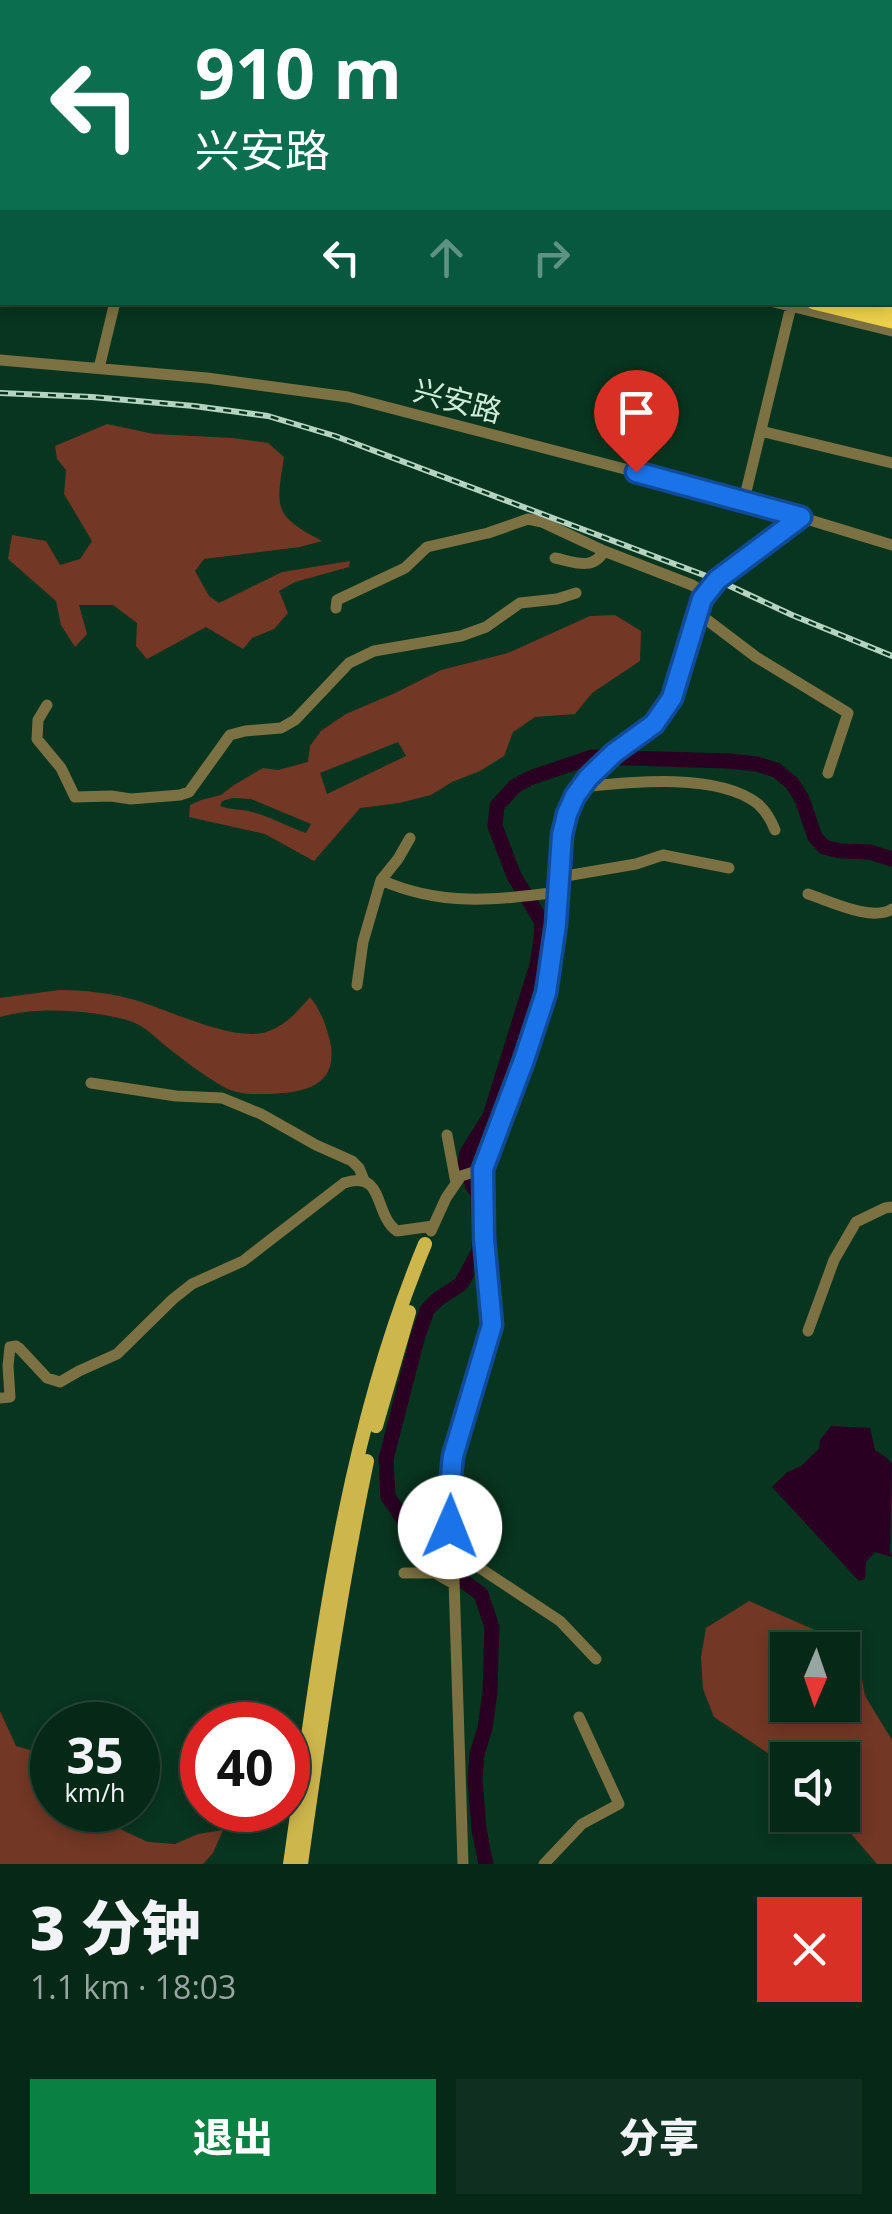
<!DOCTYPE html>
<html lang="zh">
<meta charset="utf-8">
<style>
body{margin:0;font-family:"Open Sans","Noto Sans SC",sans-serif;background:#0f3020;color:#f1f3f6;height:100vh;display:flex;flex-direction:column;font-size:38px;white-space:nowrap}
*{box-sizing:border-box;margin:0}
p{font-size:32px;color:#98a6a1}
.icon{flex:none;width:55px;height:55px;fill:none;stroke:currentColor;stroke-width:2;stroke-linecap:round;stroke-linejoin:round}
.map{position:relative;height:1864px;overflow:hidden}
.details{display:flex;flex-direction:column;background:#062817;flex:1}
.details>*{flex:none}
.guide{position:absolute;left:0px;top:0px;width:892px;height:305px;box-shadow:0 5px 15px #0003,0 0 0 2px #274436;background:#0b6e4f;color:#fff;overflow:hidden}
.needle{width:65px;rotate:182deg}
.tools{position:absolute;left:770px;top:1632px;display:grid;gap:20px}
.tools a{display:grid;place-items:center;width:90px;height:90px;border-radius:0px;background:#062817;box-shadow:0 5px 15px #0003,0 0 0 2px #274436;font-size:50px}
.speed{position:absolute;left:30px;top:1702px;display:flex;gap:20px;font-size:50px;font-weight:700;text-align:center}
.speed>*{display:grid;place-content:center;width:130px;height:130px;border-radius:50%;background:#062817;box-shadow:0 5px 15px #0003,0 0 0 2px #274436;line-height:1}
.speed small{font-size:25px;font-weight:400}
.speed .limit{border:15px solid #d22;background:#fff;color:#111}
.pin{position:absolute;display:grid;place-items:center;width:85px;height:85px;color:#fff;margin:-102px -42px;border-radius:50% 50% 50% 0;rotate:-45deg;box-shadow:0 0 10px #0007}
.pin .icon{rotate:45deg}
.me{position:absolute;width:110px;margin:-55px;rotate:1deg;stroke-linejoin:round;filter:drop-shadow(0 0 8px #0008)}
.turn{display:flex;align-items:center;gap:35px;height:210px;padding:0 30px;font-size:45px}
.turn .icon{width:130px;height:130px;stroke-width:2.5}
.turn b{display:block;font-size:70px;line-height:85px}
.lanes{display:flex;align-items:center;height:95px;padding:0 30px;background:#0003;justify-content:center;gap:50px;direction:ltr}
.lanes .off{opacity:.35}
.round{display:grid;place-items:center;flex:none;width:105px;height:105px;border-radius:0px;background:#0f3020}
.overview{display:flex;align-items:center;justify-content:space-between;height:170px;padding:0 30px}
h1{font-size:60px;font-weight:800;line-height:75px}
.cta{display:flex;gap:20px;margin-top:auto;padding:20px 30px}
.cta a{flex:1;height:115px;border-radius:0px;background:#0b8043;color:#fff;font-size:40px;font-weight:800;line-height:115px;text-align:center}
.cta a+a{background:#0f3020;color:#f1f3f6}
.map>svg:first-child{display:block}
.green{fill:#723725;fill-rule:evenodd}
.water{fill:#290021}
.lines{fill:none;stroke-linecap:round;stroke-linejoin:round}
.river{stroke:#290021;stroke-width:15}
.minor{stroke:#7c7142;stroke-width:11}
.major{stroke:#cdb64b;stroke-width:14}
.highway{stroke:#edd14b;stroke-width:15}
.rail-casing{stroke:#b4d3c0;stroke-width:6}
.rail{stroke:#08351f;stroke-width:2.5;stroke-dasharray:8;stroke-linecap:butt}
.route-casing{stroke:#114b97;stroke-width:25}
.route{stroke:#1a73e8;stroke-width:18}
.labels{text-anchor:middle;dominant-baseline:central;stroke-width:8;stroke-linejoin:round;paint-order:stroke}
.street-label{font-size:30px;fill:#cfecd9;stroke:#08351f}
</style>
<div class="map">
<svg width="892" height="1864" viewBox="0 0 892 1864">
<rect width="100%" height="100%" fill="#08351f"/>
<!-- green -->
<path class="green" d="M107,424L154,434L233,438L268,443L284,457C276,509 273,515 322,541L300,547L204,559L195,571L209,596L219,603L282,572L350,561L349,567L295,582L279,591L288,613L274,629L252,638L243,649L206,627L147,659L136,646L137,623L113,605H79L87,634L75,647L61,625L56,601L8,559L12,535L46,541L60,565L80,559L92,541L64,494L66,470L57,459L55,446Z
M615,615L641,631L640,661L592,693L575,714L535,717L513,732L504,756L480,771L452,782L431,795L399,803L360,808L314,861L265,834L189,817L190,805L201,800L221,795L234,785L263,768L278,770L308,762L310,746L321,731L346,714L393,694L441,670L508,653L590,616ZM398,742L406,756L327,794L320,773ZM233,798L251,799L311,824L306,833C288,827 271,817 252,812C241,809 230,810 220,806L222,801Z
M59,990C85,990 110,993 135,1000C169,1010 237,1044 269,1031C287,1024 298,1011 310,997C321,1010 328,1030 331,1046C337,1088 300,1093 269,1094C253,1094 238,1095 224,1087C204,1076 185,1061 167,1047C155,1037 145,1026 130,1021C92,1010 38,1006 0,1017V998Z
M749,1601L849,1645L860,1668L865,1696L892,1740V1864H877L835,1815H842V1760H788L787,1766L714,1717L703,1689L701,1657L706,1628ZM842,1650V1705H788V1650Z
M0,1711L16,1746L40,1753L52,1748V1810H104L122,1830L148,1842L175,1844L198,1834L223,1830L213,1853L203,1864H0Z"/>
<!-- water -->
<path class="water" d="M831,1426L870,1428L875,1450L887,1458L892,1464L890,1552L892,1557L875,1552L866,1562L865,1579L859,1581L772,1487L786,1473L801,1466L819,1449L820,1440Z"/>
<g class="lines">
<!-- river -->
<path class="river" d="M486,1864L479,1830L475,1779L477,1754L485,1728L490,1692L492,1627L481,1594L441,1565L423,1547L388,1497L386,1459L417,1339L427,1310L438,1299L461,1284L479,1251L478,1193L473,1187L465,1163L467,1153L490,1116L537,965L541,940L542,922L514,876L495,826L497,806L515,786L530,778L592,757L728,761L757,764L776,770L792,783L802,799L815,837L824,847L840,851L870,852L892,859"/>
<!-- minor -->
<path class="minor" d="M191,2V0
M445,2V0
M0,113L2,114
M774,302L892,331
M0,360L207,378L348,397L744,500L892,545
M99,368L115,302
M761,431L892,463
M744,500L792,302
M555,558C574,562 593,571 604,551
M336,608L337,600L405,568L427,547L488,533L528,519L542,522L604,551L692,585L706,594
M698,613L756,657L848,713L828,773
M47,705L38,720L37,739L61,768L75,797L111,796L131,799L180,795L189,792L230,735L245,731L281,728L295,720L349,663L374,651L461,636L486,627L520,603L557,599L576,593
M581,787C629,782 718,772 758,804C766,811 771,820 775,830
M560,877L636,864L663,855L729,868
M381,880C442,907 495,900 559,892
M808,894C830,901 872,922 892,909
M357,985L363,942L381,880L398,859L410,838
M91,1083L176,1096L222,1098L261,1114L316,1145L352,1161L359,1168L364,1180
M447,1135L456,1183
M431,1231L446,1198L461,1176L483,1169
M808,1331L834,1260L856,1222L885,1208L892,1207
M0,1398L10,1397L8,1366L10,1347L16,1346L20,1349L47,1378L60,1382L79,1371L117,1354L173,1299L192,1284L243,1261L344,1183C385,1169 373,1214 397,1231L433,1226
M451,1549L560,1621L596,1659
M404,1573H435L454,1584
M463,1864L454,1580L448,1506L453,1456L492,1325L485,1239L483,1169L524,1060L546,993L556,924L564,824L571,805L588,778L614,753L654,724L672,698L702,599L717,580L801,517
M544,1864L582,1824L619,1804L579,1717"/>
<!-- major -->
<path class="major" d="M376,1426L409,1312
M290,1864C320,1655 343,1440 425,1244
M301,1864C320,1729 339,1595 367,1461"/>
<!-- highway -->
<path class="highway" d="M0,90L2,91
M0,104H2
M814,302L892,321
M871,302L892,308"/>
<!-- rail casing -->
<g class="rail-casing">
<path id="rail" d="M0,393L92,397L194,406L268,416L335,436L717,580L792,615L892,656"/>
</g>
<!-- rail -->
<use href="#rail" class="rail"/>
</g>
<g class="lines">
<!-- route casing -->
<g class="route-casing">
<path id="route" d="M450,1527L448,1506L453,1456L492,1325L484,1239L483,1169L524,1060L546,993L556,924L562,835L567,814L575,796L588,778L614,753L654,724L672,698L702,599L717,580L801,517L636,472"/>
</g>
<!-- route -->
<use href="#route" class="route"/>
</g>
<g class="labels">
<!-- street labels -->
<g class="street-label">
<text transform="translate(458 400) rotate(15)">兴安路</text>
</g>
</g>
</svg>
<div class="tools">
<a><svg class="needle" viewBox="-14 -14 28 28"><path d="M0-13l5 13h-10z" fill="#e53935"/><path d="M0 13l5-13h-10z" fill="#98a6a1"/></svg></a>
<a><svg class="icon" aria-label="sound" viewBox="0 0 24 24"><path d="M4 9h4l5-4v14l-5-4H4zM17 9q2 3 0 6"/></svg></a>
</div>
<div class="speed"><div>35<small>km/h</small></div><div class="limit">40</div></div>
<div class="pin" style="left:636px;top:472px;background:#d93025"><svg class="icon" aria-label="arrive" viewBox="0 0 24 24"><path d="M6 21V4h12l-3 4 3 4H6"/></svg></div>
<svg class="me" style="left:450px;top:1527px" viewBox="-20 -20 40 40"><circle r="19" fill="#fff"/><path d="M0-13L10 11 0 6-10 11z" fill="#1a73e8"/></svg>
<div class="guide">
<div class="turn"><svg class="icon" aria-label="left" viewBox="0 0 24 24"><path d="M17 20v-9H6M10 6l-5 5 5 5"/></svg><div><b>910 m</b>兴安路</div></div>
<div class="lanes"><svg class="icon" aria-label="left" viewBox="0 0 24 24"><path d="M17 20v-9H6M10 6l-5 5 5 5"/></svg><svg class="icon off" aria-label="ahead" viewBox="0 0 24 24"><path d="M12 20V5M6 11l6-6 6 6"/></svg><svg class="icon off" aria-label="right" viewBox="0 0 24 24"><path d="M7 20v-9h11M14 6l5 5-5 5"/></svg></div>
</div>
</div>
<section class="details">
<div class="overview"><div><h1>3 分钟</h1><p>1.1 km · 18:03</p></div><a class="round" style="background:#d93025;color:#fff"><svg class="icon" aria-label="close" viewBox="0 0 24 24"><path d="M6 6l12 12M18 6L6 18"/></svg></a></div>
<div class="cta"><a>退出</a><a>分享</a></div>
</section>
